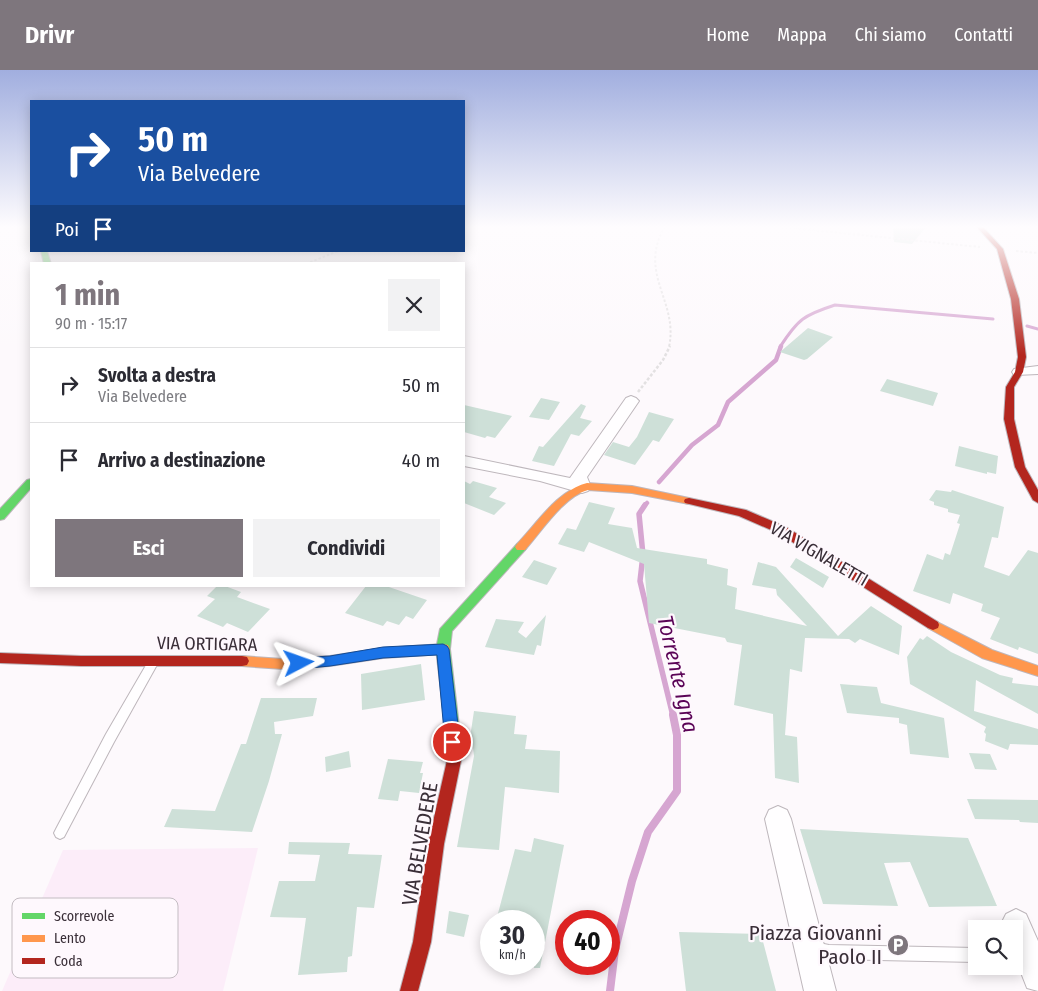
<!DOCTYPE html>
<html lang="it">
<meta charset="utf-8">
<style>
body{margin:0;font-family:"Fira Sans Condensed",sans-serif;background:#f2f2f3;color:#2b2b33;height:100vh;display:flex;flex-direction:column;font-size:19px;white-space:nowrap}
*{box-sizing:border-box;margin:0}
p{font-size:16px;color:#7c7c81}
.icon{flex:none;width:28px;height:28px;fill:none;stroke:currentColor;stroke-width:2;stroke-linecap:round;stroke-linejoin:round}
.map{position:relative;flex:1;overflow:hidden}
.drawer{position:absolute;left:30px;top:192px;width:435px;height:325px;display:flex;flex-direction:column;background:#fff;border-radius:0px;box-shadow:0 2px 12px #0003}
.drawer>*{flex:none}
.top-card{position:absolute;left:30px;top:30px;width:435px;height:152px;border-radius:0px;box-shadow:0 2px 12px #0003;background:#1a4fa0;color:#fff;overflow:hidden}
.fabs{position:absolute;left:968px;top:850px;display:grid;gap:10px}
.fabs a{display:grid;place-items:center;width:55px;height:55px;border-radius:0px;background:#fff;box-shadow:0 2px 12px #0003;font-size:25px}
.speed{position:absolute;left:480px;top:840px;display:flex;gap:10px;font-size:25px;font-weight:700;text-align:center}
.speed>*{display:grid;place-content:center;width:65px;height:65px;border-radius:50%;background:#fff;box-shadow:0 2px 12px #0003;line-height:1}
.speed small{font-size:12px;font-weight:400}
.speed .limit{border:8px solid #d22;background:#fff;color:#111}
.pin{position:absolute;display:grid;place-items:center;width:42px;height:42px;color:#fff;margin:-21px;border:2px solid #fff;border-radius:50%;box-shadow:0 1px 5px #0007}
.me{position:absolute;width:55px;margin:-28px;rotate:86deg;stroke-linejoin:round;filter:drop-shadow(0 0 4px #0008)}
.turn{display:flex;align-items:center;gap:18px;height:105px;padding:0 25px;font-size:22px}
.turn .icon{width:65px;height:65px;stroke-width:2.5}
.turn b{display:block;font-size:35px;line-height:42px}
.then{display:flex;align-items:center;height:48px;padding:0 25px;background:#0003;gap:10px;font-size:19px}
.round{display:grid;place-items:center;flex:none;width:52px;height:52px;border-radius:0px;background:#f2f2f3}
.head{display:flex;align-items:center;justify-content:space-between;height:85px;padding:0 25px}
h1{font-size:30px;font-weight:700;line-height:38px;color:#7e767d}
.button{display:flex;gap:10px;margin-top:auto;padding:10px 25px}
.button a{flex:1;height:58px;border-radius:0px;background:#7e767d;color:#fff;font-size:20px;font-weight:700;line-height:58px;text-align:center}
.button a+a{background:#f2f2f3;color:#2b2b33}
ul{padding:0;list-style:none}
li{display:flex;align-items:center;gap:15px;height:75px;padding:0 25px;border-top:1px solid #e1e1e2}
li div{flex:1}
li b{display:block;font-size:19px}
li em{font-style:normal}
header{display:flex;align-items:center;gap:30px;box-sizing:border-box;height:70px;padding:0 25px;background:#7e767d;color:#fff}
header strong{font-size:24px}
nav{display:flex;gap:28px;margin-inline-start:auto;font-size:18px}
.map>svg:first-child{display:block}
.green{fill:#fcedf9}
.lines{fill:none;stroke-linecap:round;stroke-linejoin:round}
.stream-far3{stroke:#d6a6d1;stroke-width:3}
.stream-far2{stroke:#d6a6d1;stroke-width:4.5}
.stream-far1{stroke:#d6a6d1;stroke-width:5.5}
.stream{stroke:#d6a6d1;stroke-width:8}
.building{fill:#cee0d8}
.lane-casing{stroke:#beb7bc;stroke-width:2}
.street-casing{stroke:#beb7bc;stroke-width:2}
.fast-casing{stroke:#beb7bc;stroke-width:2}
.slow-casing{stroke:#beb7bc;stroke-width:2}
.jam-casing{stroke:#beb7bc;stroke-width:2}
.path-far1{stroke:#e3e1e2;stroke-width:2;stroke-dasharray:2.5 2;stroke-linecap:butt}
.path{stroke:#e3e1e2;stroke-width:2.5;stroke-dasharray:3 2;stroke-linecap:butt}
.lane{fill:#fffeff;fill-rule:evenodd}
.street{fill:#fffeff;fill-rule:evenodd}
.fast{fill:#63d668;fill-rule:evenodd}
.slow{fill:#ff974d;fill-rule:evenodd}
.jam{fill:#b3261e;fill-rule:evenodd}
.route{fill:#1a73e8;stroke:#114b97}
.labels{text-anchor:middle;dominant-baseline:central;stroke-width:4.5;stroke-linejoin:round;paint-order:stroke}
.street-label{font-size:18px;fill:#3a2f38;stroke:#fef8fd}
.near-street-label{font-size:21px;fill:#3a2f38;stroke:#fef8fd}
.near-poi-label{font-size:21px;fill:#3a2f38;stroke:#fef8fd;text-anchor:end}
.near-water-label{font-size:22px;font-style:italic;fill:#5a0356;stroke:#fef8fd}
.key{fill:#fef8fd;stroke:#c3bcc2;stroke-width:1}
.key-label{font-size:14px;fill:#3a2f38}
</style>
<header>
<strong>Drivr</strong>
<nav><a>Home</a><a>Mappa</a><a>Chi siamo</a><a>Contatti</a></nav>
</header>
<div class="map">
<svg width="1038" height="921" viewBox="0 0 1038 921">
<rect width="100%" height="100%" fill="#fdf9fc"/>
<!-- green -->
<path class="green" d="M258,778L223,921H2L63,780Z"/>
<g class="lines">
<!-- stream-far3 -->
<path class="stream-far3" d="M1027,256L1038,259
M780,277C798,249 804,245 835,235L993,249"/>
<!-- stream-far2 -->
<path class="stream-far2" d="M659,412L692,375L718,355L728,332L776,290L781,276
M644,436L647,433"/>
<!-- stream-far1 -->
<path class="stream-far1" d="M645,435L639,444L643,485L640,511L673,646"/>
<!-- stream -->
<path class="stream" d="M610,921L615,880L632,811L648,762L677,721V665L673,645"/>
</g>
<!-- building -->
<path class="building" d="M893,156H927L912,174L894,172Z
M808,258L833,267L807,289L804,290L780,282Z
M887,309L938,323L933,336L880,321Z
M541,328L560,332L549,350L529,347Z
M581,334L586,336L580,348L592,351L579,366L571,364L554,396L532,391L539,376L543,377Z
M464,335L512,346L495,368L487,366L485,368L464,362Z
M649,342L674,349L659,372L653,370L635,395L604,385L613,372L629,377L637,367Z
M959,376L998,386L996,404L987,402V404L955,396Z
M464,411L470,414L473,411L497,418L489,427L506,433L494,445L464,433Z
M936,420L951,422L952,420L1004,437L998,468L992,467L984,497L1009,506L1028,480L1038,483V584L1019,577L1018,580L990,569L1000,548L981,541L983,534L953,523L950,534L913,521L927,484L943,490L945,483L950,485L960,454L957,453L960,445L948,442V439L934,435V432L929,430Z
M589,432L615,438L608,454L632,458L637,478L707,489V494L728,499L727,515L737,518L735,539L807,556L777,525L776,519L752,515L758,492L776,497L838,566L871,536L902,556L899,585L860,569L855,573L849,569L805,568L802,602L790,599L785,665L797,667L799,713L775,708L773,644L734,635L742,575L727,572L725,568L649,553L644,494L589,472L584,482L558,474L567,458L576,460Z
M796,488L829,507L823,518L790,497Z
M534,490L557,498L547,515L522,507Z
M217,516H225L241,522L237,527L270,539L248,562L227,553L223,557L197,546L215,529L207,526Z
M366,516H386L427,530L413,549L406,546L399,555L387,551L383,556L345,543Z
M546,545L541,576L537,575L534,585L485,577L496,549L524,552L518,562L526,568Z
M927,566L951,582L1000,605L1013,608L1012,613L1038,616V644L976,610L974,641L1038,659V675L1010,674L1008,680L985,671L986,664L984,662L986,657L910,614L907,587L920,568L923,570Z
M421,594L425,630L362,640L361,604Z
M840,614L877,617L881,633L944,648L949,688L910,684L907,655L899,653V648L847,643Z
M261,628H317L313,646L274,652L275,664H282L269,711L252,762L164,757L172,739L215,741L241,674H246Z
M474,641L516,646L514,664L527,665L525,679L560,681L559,723L505,717L499,780L457,777L474,686L471,661Z
M349,681L351,697L326,702L325,687Z
M969,683L990,684L997,700L975,699Z
M388,689L423,692L420,703H423L419,723L400,721L398,731L378,729Z
M967,729L1038,730V753L1020,752L1019,750L975,749Z
M800,759L968,768L997,836L929,837L910,792L884,793L898,836L823,834Z
M534,768L564,775L540,898H534V851H496L515,779L531,782Z
M289,772L350,773L348,784L382,785L374,838L357,837L352,886L348,887L347,902L298,905L306,848L270,847L279,811H315L320,785L288,784Z
M449,841L469,845L464,867L446,863Z
M679,862L761,864L776,921H686Z"/>
<g class="lines">
<!-- lane casing -->
<g class="lane-casing">
<path id="lane" d="M153,589L157,590L158,593L114,672L64,767L60,769L56,767L54,763L56,759L106,664L149,590Z
M814,872L829,875L976,878V892L829,889L809,884L807,879L809,874Z"/>
</g>
<!-- street casing -->
<g class="street-casing">
<path id="street" d="M1038,296V304L1014,305L1012,302L1014,299Z
M631,326L636,328L639,331L587,407L591,417L588,421L582,423L540,411L464,396V386L570,408L626,328Z
M778,736L787,740L791,749L836,921H804L765,749L769,740Z
M1016,839L1026,844L1038,871V921L1027,918L1014,885V859H1003L1001,854L1006,844Z"/>
</g>
<!-- fast casing -->
<g class="fast-casing">
<path id="fast" d="M41,181H47L51,194H44Z
M31,409V418L4,449L0,450V439L27,410Z
M521,473L525,474L527,477L525,480L452,561L450,579L461,673L459,678L454,679L449,678L447,673L436,579L440,559L517,474Z"/>
</g>
<!-- slow casing -->
<g class="slow-casing">
<path id="slow" d="M587,413L632,416L689,428L694,431L689,434L632,423L588,420C564,426 541,462 525,480H517L515,477L517,474C538,452 557,421 587,413Z
M933,550L992,580L1038,596V606L982,588L928,558L927,555L928,552Z
M443,574L448,575L450,579L448,583L443,584L383,588L330,596L283,599L242,596L237,595L235,591L237,587L242,586L283,589L330,586L383,578Z"/>
</g>
<!-- jam casing -->
<g class="jam-casing">
<path id="jam" d="M976,156H982L1003,179L1019,229L1026,287L1023,302L1014,317V349L1025,397L1038,420V433L1033,430L1015,397L1004,349L1006,317L1015,302L1018,287L1011,229L997,179Z
M689,428L746,440L786,457L938,552L939,555L938,558L933,560L928,558L778,463L739,446L685,433L684,431L685,429Z
M0,583L81,586H242L247,587L249,591L247,595L242,596H81L0,593Z
M454,667L459,668L462,686L444,774L431,872L418,921H400L413,872L428,774L448,686L447,673L449,668Z"/>
</g>
<!-- path-far1 -->
<path class="path-far1" d="M665,156C637,204 679,231 669,277
M772,156L980,177
M1016,181L1038,183
M306,194L338,181"/>
<!-- path -->
<path class="path" d="M638,322L663,290L670,276"/>
<!-- lane -->
<use href="#lane" class="lane"/>
<!-- street -->
<use href="#street" class="street"/>
<!-- fast -->
<use href="#fast" class="fast"/>
<!-- slow -->
<use href="#slow" class="slow"/>
<!-- jam -->
<use href="#jam" class="jam"/>
</g>
<!-- sky -->
<linearGradient id="sky" x2="0" y2="1"><stop stop-color="#a1aedf"/><stop offset="0.55" stop-color="#fefcfe"/><stop offset="1" stop-color="#fefcfe" stop-opacity="0"/></linearGradient>
<rect width="1038" height="285" fill="url(#sky)"/>
<!-- route -->
<path class="route" d="M443,574L447,576L449,579L460,672L458,677L452,679L447,677L445,672L437,585L383,588L330,596L299,599L294,597L292,593L294,589L299,588L330,586L383,577Z"/>
<!-- icons -->
<defs>
<g id="parking-disc" transform="scale(1.125)"><circle r="9.5" fill="#7e767d" stroke="#fef8fd"/><path d="M-3.5-5.5H1a3.5 3.5 0 0 1 0 7H-1V5.5H-3.5ZM-1-3.4V-.6H.8a1.4 1.4 0 0 0 0-2.8Z" fill="#fff"/></g>
</defs>
<g fill-rule="evenodd">
<use href="#parking-disc" x="898" y="875"/>
</g>
<g class="labels">
<!-- street labels -->
<g class="street-label">
<text transform="translate(819 484) rotate(30)">VIA VIGNALETTI</text>
<text transform="translate(207 574) rotate(1)">VIA ORTIGARA</text>
</g>
<!-- near-street labels -->
<g class="near-street-label">
<text transform="translate(420 774) rotate(-80)">VIA BELVEDERE</text>
</g>
<!-- near-poi labels -->
<g class="near-poi-label">
<text x="882" y="863">Piazza Giovanni<tspan x="882" dy="24">Paolo II</tspan></text>
</g>
<!-- near-water labels -->
<g class="near-water-label">
<text transform="translate(678 604) rotate(77)">Torrente Igna</text>
</g>
</g>
<!-- legend -->
<rect x="12" y="828" width="166" height="80" rx="8" class="key"/>
<rect x="22" y="843" width="23" height="6" fill="#63d668"/>
<rect x="22" y="865" width="23" height="7" fill="#ff974d"/>
<rect x="22" y="888" width="23" height="6" fill="#b3261e"/>
<g class="key-label">
<text x="54" y="851">Scorrevole</text>
<text x="54" y="873">Lento</text>
<text x="54" y="896">Coda</text>
</g>
</svg>
<div class="fabs">
<a><svg class="icon" aria-label="search" viewBox="0 0 24 24"><circle cx="10" cy="10" r="6"/><path d="M15 15l6 6"/></svg></a>
</div>
<div class="speed"><div>30<small>km/h</small></div><div class="limit">40</div></div>
<div class="pin" style="left:452px;top:672px;background:#d93025"><svg class="icon" aria-label="arrive" viewBox="0 0 24 24"><path d="M6 21V4h12l-3 4 3 4H6"/></svg></div>
<svg class="me" style="left:299px;top:593px" viewBox="-20 -20 40 40"><path d="M0-17L14 15 0 8-14 15z" fill="#1a73e8" stroke="#fff" stroke-width="4"/></svg>
<div class="top-card">
<div class="turn"><svg class="icon" aria-label="right" viewBox="0 0 24 24"><path d="M7 20v-9h11M14 6l5 5-5 5"/></svg><div><b>50 m</b>Via Belvedere</div></div>
<div class="then">Poi<svg class="icon" aria-label="arrive" viewBox="0 0 24 24"><path d="M6 21V4h12l-3 4 3 4H6"/></svg></div>
</div>
<section class="drawer">
<div class="head"><div><h1>1 min</h1><p>90 m · 15:17</p></div><a class="round"><svg class="icon" aria-label="close" viewBox="0 0 24 24"><path d="M6 6l12 12M18 6L6 18"/></svg></a></div>
<ul>
<li><svg class="icon" aria-label="right" viewBox="0 0 24 24"><path d="M7 20v-9h11M14 6l5 5-5 5"/></svg><div><b>Svolta a destra</b><p>Via Belvedere</p></div><em>50 m</em></li>
<li><svg class="icon" aria-label="arrive" viewBox="0 0 24 24"><path d="M6 21V4h12l-3 4 3 4H6"/></svg><div><b>Arrivo a destinazione</b></div><em>40 m</em></li>
</ul>
<div class="button"><a>Esci</a><a>Condividi</a></div>
</section>
</div>
